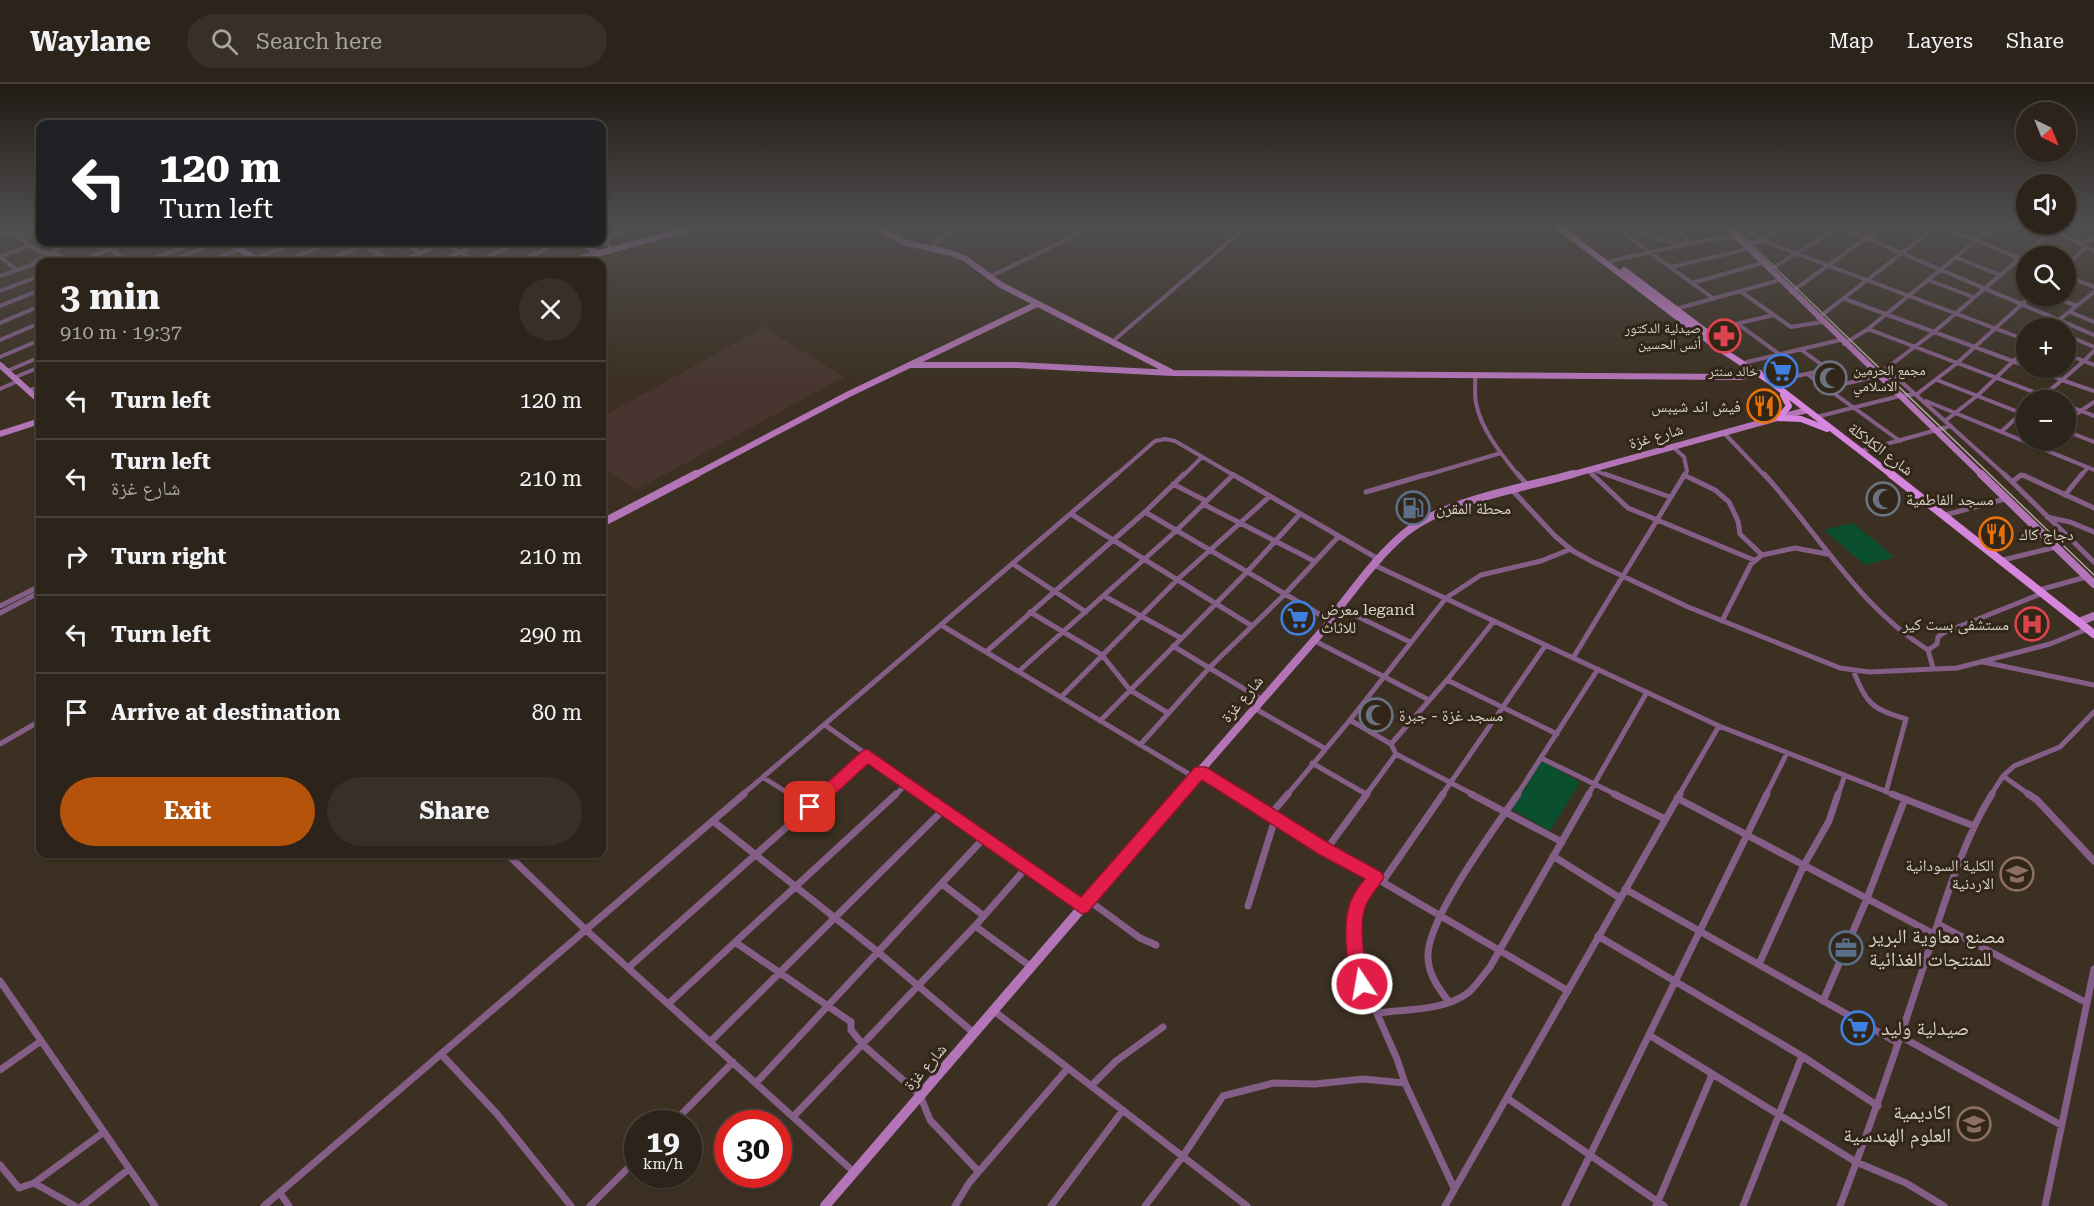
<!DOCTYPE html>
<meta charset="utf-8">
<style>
body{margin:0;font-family:"Roboto Serif","Noto Naskh Arabic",serif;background:#383027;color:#f1f3f6;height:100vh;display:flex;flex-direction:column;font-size:22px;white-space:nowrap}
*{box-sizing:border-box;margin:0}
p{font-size:20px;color:#a6a4a2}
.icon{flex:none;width:33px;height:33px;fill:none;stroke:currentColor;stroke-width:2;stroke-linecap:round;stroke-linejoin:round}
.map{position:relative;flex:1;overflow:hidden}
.side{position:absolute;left:36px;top:174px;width:570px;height:600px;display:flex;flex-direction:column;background:#2c241a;border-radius:12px;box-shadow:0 2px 4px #0004,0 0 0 2px #484139}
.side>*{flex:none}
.top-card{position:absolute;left:36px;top:36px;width:570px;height:126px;border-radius:12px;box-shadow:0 2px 4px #0004,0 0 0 2px #484139;background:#202124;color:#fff;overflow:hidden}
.needle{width:39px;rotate:137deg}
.controls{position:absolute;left:2016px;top:18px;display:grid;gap:12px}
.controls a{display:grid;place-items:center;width:60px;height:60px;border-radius:50%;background:#2c241a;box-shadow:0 2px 4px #0004,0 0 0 2px #484139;font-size:30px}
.speed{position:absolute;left:624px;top:1026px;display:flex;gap:12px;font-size:30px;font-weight:700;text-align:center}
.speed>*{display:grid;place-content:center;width:78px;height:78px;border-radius:50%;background:#2c241a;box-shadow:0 2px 4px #0004,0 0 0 2px #484139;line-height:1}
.speed small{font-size:15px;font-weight:400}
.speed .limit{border:9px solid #d22;background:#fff;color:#111}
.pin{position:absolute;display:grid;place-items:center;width:51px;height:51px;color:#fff;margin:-26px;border-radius:12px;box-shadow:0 3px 9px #0006}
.me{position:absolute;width:66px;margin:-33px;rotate:348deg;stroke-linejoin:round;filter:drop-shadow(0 0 4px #0008)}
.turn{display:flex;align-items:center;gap:21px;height:126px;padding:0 24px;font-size:27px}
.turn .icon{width:78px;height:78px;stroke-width:2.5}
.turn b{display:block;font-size:42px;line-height:51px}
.round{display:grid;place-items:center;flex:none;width:63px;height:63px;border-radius:32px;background:#383027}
.headline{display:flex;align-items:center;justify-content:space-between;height:102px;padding:0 24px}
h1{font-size:36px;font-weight:700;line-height:45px}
.button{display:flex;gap:12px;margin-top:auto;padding:12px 24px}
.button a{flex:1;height:69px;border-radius:36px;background:#b45309;color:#fff;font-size:24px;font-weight:700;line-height:69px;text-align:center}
.button a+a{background:#383027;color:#f1f3f6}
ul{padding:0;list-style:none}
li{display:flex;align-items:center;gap:18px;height:78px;padding:0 24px;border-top:2px solid #484139}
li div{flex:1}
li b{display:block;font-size:22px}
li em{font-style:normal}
header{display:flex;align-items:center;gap:36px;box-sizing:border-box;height:84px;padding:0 30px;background:#2c241a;border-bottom:2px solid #484139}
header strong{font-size:28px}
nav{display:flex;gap:33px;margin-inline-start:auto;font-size:21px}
.search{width:420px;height:54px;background:#383027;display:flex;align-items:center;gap:15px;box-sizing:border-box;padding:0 21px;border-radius:33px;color:#a6a4a2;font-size:22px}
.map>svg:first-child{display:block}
.industrial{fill:#48352f}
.green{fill:#0a4f2e}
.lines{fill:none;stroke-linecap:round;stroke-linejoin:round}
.street-far2{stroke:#855e88;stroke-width:4}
.street-far1{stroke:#855e88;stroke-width:5}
.street{stroke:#855e88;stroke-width:7}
.secondary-far2{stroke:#b375b8;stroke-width:6}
.secondary-far1{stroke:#b375b8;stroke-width:8}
.secondary{stroke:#b375b8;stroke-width:10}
.primary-far1{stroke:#d786dd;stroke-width:6}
.primary{stroke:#d786dd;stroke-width:8}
.rail{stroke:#b0a89e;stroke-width:1.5}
.route{fill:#e11d48;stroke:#92132f;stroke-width:1.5}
.labels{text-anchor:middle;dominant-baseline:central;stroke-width:6;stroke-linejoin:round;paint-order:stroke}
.far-poi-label{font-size:14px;fill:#d9d2c9;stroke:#312618;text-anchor:end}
.poi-label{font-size:16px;fill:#d9d2c9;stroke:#312618;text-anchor:start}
.street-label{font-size:16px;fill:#d9d2c9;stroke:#312618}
.near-poi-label{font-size:20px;fill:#d9d2c9;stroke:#312618;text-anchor:start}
</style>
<header>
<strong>Waylane</strong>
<div class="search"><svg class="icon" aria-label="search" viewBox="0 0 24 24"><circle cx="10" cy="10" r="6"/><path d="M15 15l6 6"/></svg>Search here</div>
<nav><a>Map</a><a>Layers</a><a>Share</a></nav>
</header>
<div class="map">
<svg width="2094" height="1122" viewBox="0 0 2094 1122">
<rect width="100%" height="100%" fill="#3b3022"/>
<!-- industrial -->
<path class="industrial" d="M764,243L844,293L636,406L602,384V333Z"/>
<!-- green -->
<path class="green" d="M1853,439L1894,473L1865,481L1824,446Z
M1542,677L1580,698L1550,747L1511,725Z"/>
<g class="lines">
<!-- street-far2 -->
<path class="street-far2" d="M4,142L17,152L40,143
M1614,142L1714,215
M1670,142L1691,159
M1741,142L1758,155L2026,256
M1838,142L2094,251
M1941,142L2026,177
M2047,142L2094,167
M1623,146L1681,160
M0,149L9,146
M1640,149L1664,142
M17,152L38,167L60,172L67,178
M92,158L104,167
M358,158L392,178
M401,158L421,169
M441,158L479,178
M2078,159L2094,155
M1743,160L1762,157L1785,142
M110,165L128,178
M930,165L942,153L961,142
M612,166L607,159L611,152L642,142
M374,167L391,160L398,164
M416,171L428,178
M532,171L547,178
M0,173L30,161
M0,173L17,186
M1955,173L2000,191
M1611,177L1691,159L1735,152
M75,178L131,158
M145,178L196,158
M168,178L219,158
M207,178L258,158
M246,178L297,158
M283,178L332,158
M323,178L364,161
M361,178L379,171
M399,178L446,158
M439,178L483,158
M476,178L521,158
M517,178L561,158
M2066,182L2086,163
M1671,183L1748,165
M40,184L35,178L62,162L61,158
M1770,186L1840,142
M0,192L34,180
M2066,192L2094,203
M989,193L1094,142
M1928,196L1973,213
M1692,199L1763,179
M0,207L40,192
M1740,207L1791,243L1822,238
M1791,208L1883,142
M2050,212L2077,222
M1845,215L2026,282
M0,222L40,206
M1676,225L1780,196
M2070,228L2094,238
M1818,234L1937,142
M0,239L40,222
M1738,240L1779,270
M2049,244L2094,208
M1868,245L2055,316
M1705,247L1774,231
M2066,251L2094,263
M0,256L40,239
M1112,258L1247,142
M1844,260L1868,245L1994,142
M1800,265L1847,299
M2094,267L2084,277L2094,281
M2066,270L2084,277L2062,296L2094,307
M0,273L40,256
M1747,278L1840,256
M1886,284L2006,392
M2031,284L2062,296L2038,316
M7,287L40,273
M1875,289L1883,287L1934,248L2053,146
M1475,290C1476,299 1474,309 1476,319C1481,346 1502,371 1519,392
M1807,290L1900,357
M13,294L40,283
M1937,296L2026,331
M1771,298L1828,285
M1827,304L1878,292
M0,305L18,297
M28,307L40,302
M1926,317L2094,386
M2066,321L2094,332
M1816,333L1900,312L1917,310L1956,280L2031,212
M1945,337L1978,311L2026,265
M2066,337L2094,318
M2002,347L2026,325
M2066,347L2094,358
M1723,348L1765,392
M1672,362L1684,373L1687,387L1684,392
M1861,367L1951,342
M1591,385L1609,392
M1588,386L1594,392
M1115,392L1155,357L1165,355L1175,357L1235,392
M1183,392L1202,373
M1423,392L1501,369
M2020,392H2023
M2081,392L2088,383"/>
<!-- street-far1 -->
<path class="street-far1" d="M1232,390L1380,476
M1518,390L1528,402
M1592,390L1628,424L1754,476
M1605,390L1670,413
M1764,390C1819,450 1858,522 1928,566
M2004,390L2094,478
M1684,391L1715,406L1729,418L1738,437L1740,450L1762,471
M2012,398L2021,391L2025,392L2094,424
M1173,400L1206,417
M1512,406L1555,452L1573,467L1593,478L1688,523L1840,584L1869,588L1957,584L2050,560L2087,545
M1366,408L1428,390
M2065,411L2082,390
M1203,420L1314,477
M1145,428L1331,537
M1071,430L1252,542
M1945,431L2005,415
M2047,433L2070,438L2094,448
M2003,476L2056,463
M1013,480L1086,528
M1376,482L1719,642L1895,711
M2039,506L2086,493
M1104,512L1181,554
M0,522L40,502
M1340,524L1410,558
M1030,528L1102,571L1130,606L1168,629
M0,529L40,508
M1722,537L1751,480L1762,471L1795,464L1827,470
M941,541L1194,693
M1313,556L1429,616
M1173,562L1261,615
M986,568L1145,428L1184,390
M1573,574L1685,390
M1983,578L2094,601
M1933,584L1928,566L1937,560L1938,553L1943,549L2043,509
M1853,586C1867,620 1870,624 1906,635L1886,708
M1019,587L1177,446L1233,391
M1447,596L1557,650
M1061,613L1177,496L1270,412
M1254,624L1324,664
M1350,636L1391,660
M1100,637L1247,488L1300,430
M825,641L924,711
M0,660L40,637
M1140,661L1209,584L1285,510L1339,452
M1396,670L1474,711
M1541,674L1617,711
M1312,679L1366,710
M1200,687L1239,711
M2003,692L2030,711
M764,694L791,711
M742,711L1117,390
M822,711L867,671
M895,711L907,700
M1287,711L1350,636L1446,514L1481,491L1541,477L1571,465
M1366,711L1396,670L1391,660L1447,596L1494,537
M1442,711L1545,562
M1517,711L1598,585
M1588,711L1647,608
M1679,711L1719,642
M1766,711L1787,669
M1838,711L1845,691
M1991,711L2003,692L2014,682L2060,663L2094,628"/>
<!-- street -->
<path class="street" d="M789,710L810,723
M922,710L1082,823
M1236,710C1345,778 1458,841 1568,907
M1471,710L1562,758
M1614,710L1665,735
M1892,710L1974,742
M2028,710L2037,716L2094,777
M1677,714L1934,850
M1270,731L1288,710
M713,737L878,868L974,949
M1326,766L1367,710
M507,770L586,846L854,1088
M1553,772L1620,814
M1376,793L1358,817L1355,829L1356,882L1397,975L1405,999L1454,1104
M1383,797L1443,710
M942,800L984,832
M1625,805L1898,959
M1088,816L1140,854L1156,861
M1248,822L1275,735
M1938,840L2087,919
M975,842L1030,882
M1598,852L1802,972L1878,1022
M735,858L851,938V946L863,961L920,1011L930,1036L978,1087
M1759,880L1804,781L1829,737L1838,710
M628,884L824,710
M0,897L155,1122
M1823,917L1866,817L1905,715
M1449,918C1439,905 1428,890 1428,873C1426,836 1495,744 1518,710
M668,920L896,710
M994,927L1247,1122
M1378,929C1407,925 1445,927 1469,908C1477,901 1483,891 1490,883L1589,710
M1649,951L1856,1078L1906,1099L1944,1122
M1900,952L2061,1041
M710,958L943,726
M441,970L497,1030L571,1122
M0,986L41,957
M756,999L983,755
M1091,1002L1116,977L1163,943
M1507,1014L1664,1122
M793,1033L975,842L1026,784
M672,1040L733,978
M0,1081L19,1104L34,1099L104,1048
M34,1099L75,1122
M280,1109L289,1122
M82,1122L129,1085
M264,1122L744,710
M590,1122L638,1074
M955,1122L969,1099L1068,984
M1051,1122L1123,1026
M1145,1122L1183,1072L1223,1012L1273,999L1315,1000L1363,995L1405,999
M1445,1122L1680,710
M1565,1122L1767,710
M1656,1122L1712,991
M1743,1122L1802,972
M1840,1122C1870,1043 1897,964 1923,884C1942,828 1961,759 1992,710
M2045,1122L2094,885"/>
<!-- secondary-far2 -->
<path class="secondary-far2" d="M876,142L903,158L951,169L966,175L1001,201L1171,288
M1726,142L1983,392
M227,158L261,178
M580,158L598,169
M568,178L698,142
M0,281L40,317
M911,281H1017L1173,289L1740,293L1760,289
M0,350L40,337
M693,392L849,310L1037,220
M1567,392L1807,326"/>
<!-- secondary-far1 -->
<path class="secondary-far1" d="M1981,390L2094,500
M602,439L696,390
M2079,538L2094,532
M1179,711L1331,537L1330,535C1354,506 1376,473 1405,449C1445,416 1523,404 1573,390"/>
<!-- secondary -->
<path class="secondary" d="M825,1122L1180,710"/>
<!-- primary-far1 -->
<path class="primary-far1" d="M1557,142L1717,263L1771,298L1893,392
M1624,186L1709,250
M1779,334L1801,335L1827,345
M1779,334L1789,322L1783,311"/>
<!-- primary -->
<path class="primary" d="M1891,390L2094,550"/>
<!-- rail -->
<path class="rail" d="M1732,142L2094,491"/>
</g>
<!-- sky -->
<linearGradient id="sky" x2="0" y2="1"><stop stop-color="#201a13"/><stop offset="0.47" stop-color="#4f4e4f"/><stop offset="1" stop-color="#4f4e4f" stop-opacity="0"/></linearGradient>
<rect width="2094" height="300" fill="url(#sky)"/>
<!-- route -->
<path class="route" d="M867,665L1081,813L1195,683H1206L1332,761L1381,788L1384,793C1379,803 1370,811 1366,821C1358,839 1364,882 1371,900L1368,906L1362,908L1356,906C1346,883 1342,842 1350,819C1353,810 1359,802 1365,795L1320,771L1202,696L1088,828L1082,830L868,680L815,728L810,730L805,728L802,723L805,719L862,667Z"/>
<!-- icons -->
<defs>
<g id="pharmacy-ring" transform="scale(1.725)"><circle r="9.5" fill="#312618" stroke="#e0444e" stroke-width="1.5"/><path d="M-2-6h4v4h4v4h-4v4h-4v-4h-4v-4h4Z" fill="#e0444e"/></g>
<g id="supermarket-ring" transform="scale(1.725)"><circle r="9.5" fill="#312618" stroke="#3f7fe0" stroke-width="1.5"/><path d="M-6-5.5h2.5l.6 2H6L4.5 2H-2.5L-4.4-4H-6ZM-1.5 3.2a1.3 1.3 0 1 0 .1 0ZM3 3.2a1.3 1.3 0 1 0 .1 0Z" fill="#3f7fe0"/></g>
<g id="mosque-ring" transform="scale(1.725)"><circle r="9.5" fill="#312618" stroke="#6b7280" stroke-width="1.5"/><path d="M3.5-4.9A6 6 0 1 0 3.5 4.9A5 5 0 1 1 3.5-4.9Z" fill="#6b7280"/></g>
<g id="restaurant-ring" transform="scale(1.725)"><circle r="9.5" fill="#312618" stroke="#e8710a" stroke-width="1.5"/><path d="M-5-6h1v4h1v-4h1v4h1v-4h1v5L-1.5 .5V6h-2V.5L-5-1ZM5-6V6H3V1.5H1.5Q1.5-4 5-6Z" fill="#e8710a"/></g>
<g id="fuel-ring" transform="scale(1.725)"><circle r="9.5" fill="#312618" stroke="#5c6f8a" stroke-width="1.5"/><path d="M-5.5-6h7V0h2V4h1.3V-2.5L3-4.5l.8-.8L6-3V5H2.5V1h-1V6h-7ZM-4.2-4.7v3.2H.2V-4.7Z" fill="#5c6f8a"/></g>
<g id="hospital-ring" transform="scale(1.725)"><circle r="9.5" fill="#312618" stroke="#e0444e" stroke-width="1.5"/><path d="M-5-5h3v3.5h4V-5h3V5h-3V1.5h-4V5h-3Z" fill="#e0444e"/></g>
<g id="university-ring" transform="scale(1.725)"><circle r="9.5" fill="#312618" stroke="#8d6e63" stroke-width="1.5"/><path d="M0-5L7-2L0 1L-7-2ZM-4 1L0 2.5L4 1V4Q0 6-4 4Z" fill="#8d6e63"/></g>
<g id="office-ring" transform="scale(1.725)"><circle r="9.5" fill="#312618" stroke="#5c6f8a" stroke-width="1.5"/><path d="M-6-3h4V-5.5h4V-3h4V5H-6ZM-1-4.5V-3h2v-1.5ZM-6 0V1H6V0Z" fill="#5c6f8a"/></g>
</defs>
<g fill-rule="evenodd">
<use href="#pharmacy-ring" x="1724" y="252"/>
<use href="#supermarket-ring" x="1781" y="287"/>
<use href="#mosque-ring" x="1830" y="294"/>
<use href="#restaurant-ring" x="1764" y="322"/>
<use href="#mosque-ring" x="1883" y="415"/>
<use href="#fuel-ring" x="1413" y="424"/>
<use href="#restaurant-ring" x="1996" y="450"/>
<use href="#supermarket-ring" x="1298" y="534"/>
<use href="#hospital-ring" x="2032" y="540"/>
<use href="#mosque-ring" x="1376" y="631"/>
<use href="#university-ring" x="2017" y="790"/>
<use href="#office-ring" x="1846" y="864"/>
<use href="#supermarket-ring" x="1858" y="944"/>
<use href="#university-ring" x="1974" y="1040"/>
</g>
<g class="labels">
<!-- far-poi labels -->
<g class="far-poi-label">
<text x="1701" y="244">صيدلية الدكتور<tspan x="1701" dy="16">أنس الحسين</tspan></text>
<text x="1853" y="286" text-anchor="start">مجمع الحرمين<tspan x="1853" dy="16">الاسلامي</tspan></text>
<text x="1758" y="287">خالد سنتر</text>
</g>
<!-- poi labels -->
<g class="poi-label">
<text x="1741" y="322" text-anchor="end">فيش اند شيبس</text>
<text x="1906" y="415">مسجد الفاطمية</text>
<text x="1436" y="424">محطة المقرن</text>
<text x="2019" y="450">دجاج كاك</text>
<text x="1321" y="525">معرض legand<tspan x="1321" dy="18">للاثاث</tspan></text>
<text x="2009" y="540" text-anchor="end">مستشفى بست كير</text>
<text x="1399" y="631">مسجد غزة - جبرة</text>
<text x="1994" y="781" text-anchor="end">الكلية السودانية<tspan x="1994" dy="18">الاردنية</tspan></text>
</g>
<!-- street labels -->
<g class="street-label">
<text transform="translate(1656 352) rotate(-16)">شارع غزة</text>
<text transform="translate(1881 365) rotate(37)">شارع الكلاكلة</text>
<text transform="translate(1242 615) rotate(-50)">شارع غزة</text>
<text transform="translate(925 983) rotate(-49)">شارع غزة</text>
</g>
<!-- near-poi labels -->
<g class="near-poi-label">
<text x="1869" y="852">مصنع معاوية البرير<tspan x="1869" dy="23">للمنتجات الغذائية</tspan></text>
<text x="1881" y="944">صيدلية وليد</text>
<text x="1951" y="1028" text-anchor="end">اكاديمية<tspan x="1951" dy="23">العلوم الهندسية</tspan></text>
</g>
</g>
</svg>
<div class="controls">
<a><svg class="needle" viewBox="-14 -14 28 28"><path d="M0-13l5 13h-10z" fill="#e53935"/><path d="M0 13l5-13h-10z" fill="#a6a4a2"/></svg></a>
<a><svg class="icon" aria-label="sound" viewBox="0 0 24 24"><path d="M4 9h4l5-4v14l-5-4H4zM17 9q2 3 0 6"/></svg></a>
<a><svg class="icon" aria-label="search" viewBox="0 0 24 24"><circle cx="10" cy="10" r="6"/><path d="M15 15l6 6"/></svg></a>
<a>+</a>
<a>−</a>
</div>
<div class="speed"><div>19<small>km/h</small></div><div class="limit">30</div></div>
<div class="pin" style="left:810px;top:723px;background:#d93025"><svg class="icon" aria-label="arrive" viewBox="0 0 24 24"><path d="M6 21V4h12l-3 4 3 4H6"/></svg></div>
<svg class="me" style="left:1362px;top:900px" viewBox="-20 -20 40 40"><circle r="17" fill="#e11d48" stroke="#fff" stroke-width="3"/><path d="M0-11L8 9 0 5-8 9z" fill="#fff"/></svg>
<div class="top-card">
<div class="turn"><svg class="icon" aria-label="left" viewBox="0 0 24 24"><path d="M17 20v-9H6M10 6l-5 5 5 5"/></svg><div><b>120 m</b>Turn left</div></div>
</div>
<section class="side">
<div class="headline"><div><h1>3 min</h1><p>910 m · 19:37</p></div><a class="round"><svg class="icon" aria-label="close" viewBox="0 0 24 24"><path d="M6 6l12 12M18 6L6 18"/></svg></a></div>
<ul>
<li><svg class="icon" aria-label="left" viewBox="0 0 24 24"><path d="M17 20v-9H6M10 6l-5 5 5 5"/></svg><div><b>Turn left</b></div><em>120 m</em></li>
<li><svg class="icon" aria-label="left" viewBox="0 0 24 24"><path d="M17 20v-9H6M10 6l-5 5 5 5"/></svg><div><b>Turn left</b><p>شارع غزة</p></div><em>210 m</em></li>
<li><svg class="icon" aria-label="right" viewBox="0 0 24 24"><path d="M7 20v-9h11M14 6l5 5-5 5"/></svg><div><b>Turn right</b></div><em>210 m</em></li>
<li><svg class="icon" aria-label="left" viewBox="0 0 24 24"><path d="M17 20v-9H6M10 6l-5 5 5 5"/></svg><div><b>Turn left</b></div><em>290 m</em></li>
<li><svg class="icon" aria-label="arrive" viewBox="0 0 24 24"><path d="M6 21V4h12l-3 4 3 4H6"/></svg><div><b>Arrive at destination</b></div><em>80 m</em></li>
</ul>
<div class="button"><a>Exit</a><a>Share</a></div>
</section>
</div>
